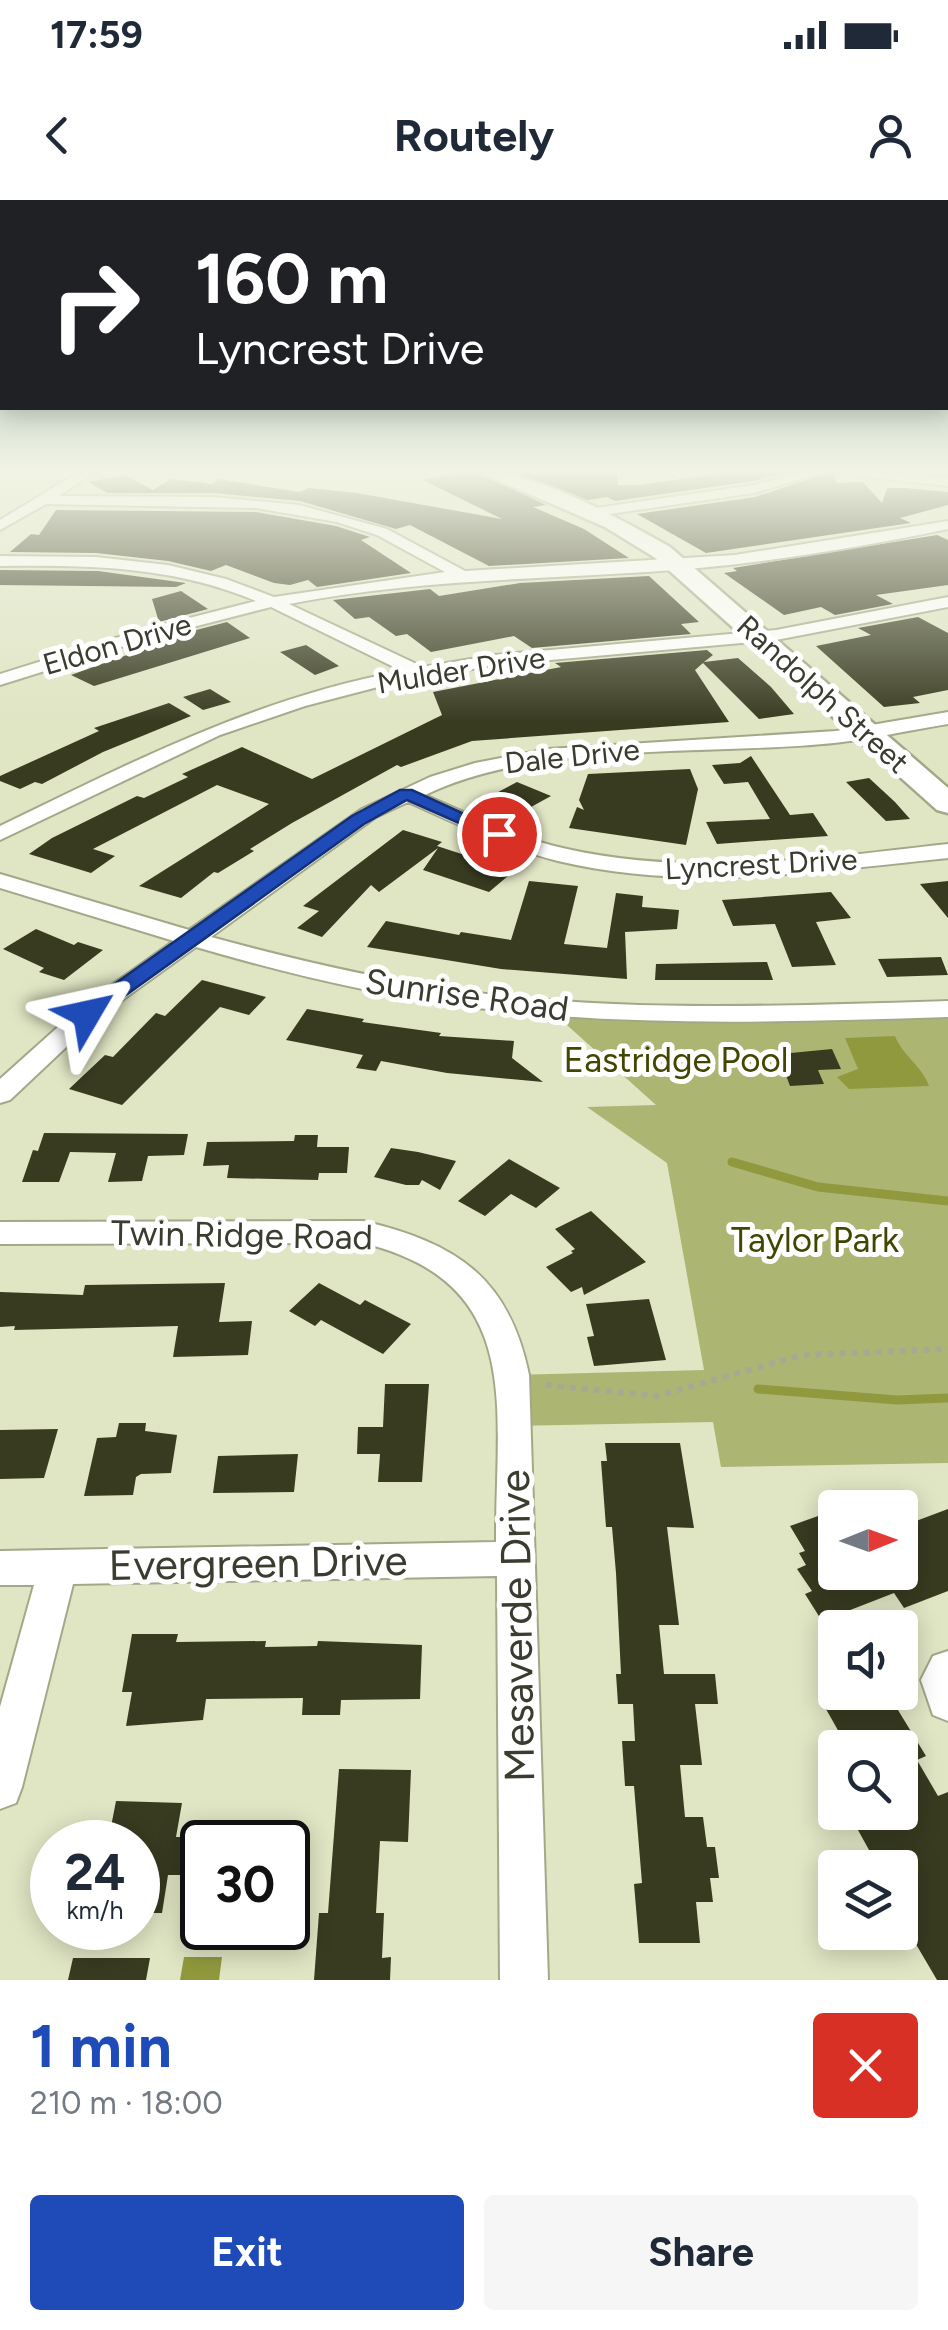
<!DOCTYPE html>
<meta charset="utf-8">
<style>
body{margin:0;font-family:Figtree,sans-serif;background:#f6f6f7;color:#1f2937;height:100vh;display:flex;flex-direction:column;font-size:38px;white-space:nowrap}
*{box-sizing:border-box;margin:0}
p{font-size:32px;color:#747a83}
.icon{flex:none;width:55px;height:55px;fill:none;stroke:currentColor;stroke-width:2;stroke-linecap:round;stroke-linejoin:round}
.map{position:relative;height:1780px;overflow:hidden}
.details{display:flex;flex-direction:column;background:#fff;flex:1}
.details>*{flex:none}
.guide{position:absolute;left:0px;top:0px;width:950px;height:210px;box-shadow:0 5px 25px #0003;background:#202124;color:#fff;overflow:hidden}
.needle{width:65px;rotate:89deg}
.fabs{position:absolute;left:818px;top:1290px;display:grid;gap:20px}
.fabs a{display:grid;place-items:center;width:100px;height:100px;border-radius:10px;background:#fff;box-shadow:0 5px 25px #0003;font-size:50px}
.speed{position:absolute;left:30px;top:1620px;display:flex;gap:20px;font-size:50px;font-weight:700;text-align:center}
.speed>*{display:grid;place-content:center;width:130px;height:130px;border-radius:50%;background:#fff;box-shadow:0 5px 25px #0003;line-height:1}
.speed small{font-size:25px;font-weight:400}
.speed .limit{border:5px solid #111;border-radius:15px;background:#fff;color:#111}
.pin{position:absolute;display:grid;place-items:center;width:85px;height:85px;color:#fff;margin:-42px;border:5px solid #fff;border-radius:50%;box-shadow:0 2px 10px #0007}
.me{position:absolute;width:110px;margin:-55px;rotate:54deg;stroke-linejoin:round;filter:drop-shadow(0 0 8px #0008)}
.turn{display:flex;align-items:center;gap:35px;height:210px;padding:0 30px;font-size:45px}
.turn .icon{width:130px;height:130px;stroke-width:2.5}
.turn b{display:block;font-size:70px;line-height:85px}
.round{display:grid;place-items:center;flex:none;width:105px;height:105px;border-radius:10px;background:#f6f6f7}
.summary{display:flex;align-items:center;justify-content:space-between;height:170px;padding:0 30px}
h1{font-size:60px;font-weight:700;line-height:75px;color:#1f4bb8}
.action{display:flex;gap:20px;margin-top:auto;padding:20px 30px}
.action a{flex:1;height:115px;border-radius:10px;background:#1f4bb8;color:#fff;font-size:40px;font-weight:700;line-height:115px;text-align:center}
.action a+a{background:#f6f6f7;color:#1f2937}
.status{display:flex;justify-content:space-between;align-items:center;height:70px;padding:0 50px;background:#fff;direction:ltr}
.status svg{height:28px;fill:currentColor}
header{display:flex;justify-content:space-between;align-items:center;height:130px;padding:0 30px;background:#fff;font-size:45px;font-weight:700}
.map>svg:first-child{display:block}
.green{fill:#adb573}
.water{fill:#91993e}
.lines{fill:none;stroke-linecap:round;stroke-linejoin:round}
.stream{stroke:#91993e;stroke-width:9}
.building{fill:#383b20}
.street-casing{stroke:#a3a889;stroke-width:4}
.secondary-casing{stroke:#a3a889;stroke-width:5}
.path{stroke:#a6aa90;stroke-width:6;stroke-dasharray:6 6;stroke-linecap:butt}
.street{fill:#fff;fill-rule:evenodd}
.secondary{fill:#fff;fill-rule:evenodd}
.route{fill:#1f4bb8;stroke:#143178;stroke-width:2.5}
.labels{text-anchor:middle;dominant-baseline:central;stroke-width:10;stroke-linejoin:round;paint-order:stroke}
.far-street-label{font-size:30px;fill:#3a3c2f;stroke:#fff}
.street-label{font-size:35px;fill:#3a3c2f;stroke:#fff}
.park-label{font-size:35px;fill:#424600;stroke:#fff}
.near-street-label{font-size:42px;fill:#3a3c2f;stroke:#fff}
</style>
<div class="status"><b>17:59</b><svg viewBox="0 0 49 12"><path d="M0 12V9h3v3zM5 12V6h3v6zM10 12V3h3v9zM15 12V0h3v12zM26 1h20v11H26zM47 4h2v5h-2z"/></svg></div>
<header><svg class="icon" aria-label="back" viewBox="0 0 24 24"><path d="M15 5l-7 7 7 7"/></svg>Routely<svg class="icon" aria-label="person" viewBox="0 0 24 24"><circle cx="12" cy="8" r="4"/><path d="M4 21q1-7 8-7t8 7"/></svg></header>
<div class="map">
<svg width="948" height="1780" viewBox="0 0 948 1780">
<rect width="100%" height="100%" fill="#e0e5c4"/>
<!-- green -->
<path class="green" d="M548,808L948,809V1263L721,1267L713,1222L513,1226L512,1175L704,1170L667,963L587,907L656,905Z"/>
<!-- water -->
<path class="water" d="M895,836C903,856 922,866 929,886L849,889L837,877L858,869L845,838Z
M184,1757H222L219,1780H180Z"/>
<g class="lines">
<!-- stream -->
<path class="stream" d="M732,962L818,987L948,1001
M758,1189L897,1200L948,1198"/>
</g>
<!-- building -->
<path class="building" d="M461,272H476L546,305L533,307L584,329L629,358L489,366L410,325L396,329L300,301L213,293H107L88,282L125,275L153,290L171,279L212,284L219,279L299,292L309,288L357,293L502,319L423,280Z
M512,272H617L618,285H640L729,272H787L753,281L615,301L607,297L588,300Z
M830,272H835L836,283L863,282L882,303L887,288H904L948,292V305L900,318L911,323L706,353L637,314L755,297Z
M56,310L256,312L336,326L370,337L361,340L411,373L317,387L308,380L290,385L274,383L226,365L211,371L168,361L96,353L10,352L31,334L39,335Z
M937,335L948,340V385L876,395L893,404L835,415L821,407L784,415L724,373L737,371L733,368Z
M0,370L98,371L186,383L176,387L0,385Z
M649,376L699,422L681,424L691,434L532,448L514,436L431,452L407,434L396,436L369,417L355,419L333,400L430,389L439,396L520,383Z
M181,391L208,409L159,422L152,399Z
M918,417L948,433V490L913,497L920,503L884,507L816,446L871,435L858,428Z
M227,422L250,438L94,486L71,475L166,441L165,438Z
M306,445L339,466L315,475L280,452Z
M707,450L713,455L704,462L738,458L771,487L794,514L759,519L703,463L695,470L729,522L472,541L401,567L397,565L292,623L250,649L254,651L218,673L214,672L181,698L139,686L269,604L217,585L93,649L115,656L91,673L29,654L52,638L137,596L144,598L188,577L182,574L242,547L312,579L442,515L433,492L561,467L555,463Z
M210,489L231,502L203,510L183,497Z
M169,503L191,516L103,552L42,584L35,582L20,589L0,581V576L99,531L94,528Z
M751,556L790,615L813,613L828,636L717,644L706,622L770,619L748,582L724,584L712,565L740,563Z
M690,569L698,589L686,645L569,628L577,607L584,610L579,600L588,574Z
M869,578L895,602L910,619L886,621L846,582Z
M517,582L551,596L522,612L487,598Z
M403,630L442,642L437,646L514,671L489,692L423,670L438,648L379,692L371,685L322,737L297,728L319,711L303,706Z
M529,681L578,686L564,744L607,748L616,693L643,696L642,707L679,710L677,729L625,732L627,779L501,769L367,747L386,721L459,735L461,732L511,740Z
M948,681V718L920,684Z
M831,692L851,718L816,722L836,765L792,767L775,724L733,726L722,700Z
M36,729L74,745L78,742L103,750L64,780L39,772L44,768L3,749Z
M941,757L948,775L887,777L878,759Z
M767,762L773,780H655L656,764Z
M202,780L266,797L249,815L220,807L122,905L69,889L105,855L113,857L156,813L165,816Z
M307,809L364,819L362,822L441,833L439,836L514,841L512,858L543,882L447,873L381,861L376,871L356,868L363,855L286,840Z
M832,849L841,869L818,870L824,884L790,886L781,862L791,853Z
M44,933L188,934L184,955L148,956L142,981L108,982L116,953L70,952L59,982H22L33,950L38,951Z
M295,935H318L317,947H349L347,973H319L318,980L227,978L229,965L203,966L207,942L294,941Z
M391,948L418,952L456,961L440,990L422,980L419,985H406L374,977Z
M509,959L560,988L536,1008L511,994L485,1016L458,1001Z
M591,1011L646,1062L584,1095L582,1087L571,1092L546,1067L573,1053L571,1051L575,1049L555,1029Z
M225,1083L219,1122L252,1121L248,1155L173,1157L178,1126L14,1130L15,1126L0,1127V1092L83,1095L85,1085Z
M319,1083L360,1105L365,1100L411,1124L383,1154L321,1120L315,1126L289,1111Z
M649,1099L666,1160L594,1166L587,1137L594,1136L586,1104Z
M385,1184H429L422,1282H378L380,1254H357L358,1227H383Z
M119,1223H146L145,1231L177,1235L171,1273L141,1274L136,1277L133,1295L84,1296L97,1238L116,1237Z
M58,1229L44,1278L0,1279V1230Z
M605,1243H680L694,1328L667,1327L679,1425H659L664,1474H715L718,1504H695L702,1565H680L685,1617H703L707,1647H715L719,1678H710L713,1702H696L700,1743H639L634,1684L642,1683L634,1586H625L622,1541H635L633,1504H618L616,1474H621L616,1373L612,1327H606L601,1261H607Z
M298,1254L294,1292L213,1293L218,1256Z
M948,1309V1391L904,1408L894,1393L822,1421L805,1394L812,1391L797,1369L806,1365L799,1353L805,1351L790,1326L835,1310V1372H900V1327Z
M132,1434H178L176,1442L266,1441L265,1447L317,1446L318,1441L422,1445L420,1499L341,1500L340,1515H302L303,1498L206,1499L203,1520L126,1526L132,1492H122Z
M825,1492H887L926,1556L917,1560L938,1596L948,1592V1780H937L900,1717V1668H879L848,1612H900V1548H848L822,1502L829,1499Z
M339,1569L411,1570L408,1642L380,1641L376,1713H384L382,1758L391,1757L390,1780H314L319,1713H328Z
M116,1601L182,1603L176,1637H204L199,1675H168L162,1713H138V1642H108Z
M73,1758H150L146,1780H68Z"/>
<g class="lines">
<!-- street casing -->
<g class="street-casing">
<path id="street" d="M79,272H95L59,296L213,297L299,305L387,329L465,371L735,355L948,321V329C866,346 783,360 699,368C562,380 425,377 289,404L423,467L495,455L776,430L948,397V407L776,440L495,465L397,482L305,506L220,535L0,640V626C132,562 256,498 402,471L271,407L150,438L0,485V474L138,431L256,401C173,366 89,365 0,366V356L96,357L168,365L226,379L274,397L445,372L377,335L337,322L256,308L46,304L0,330V320Z
M803,272H826L754,293L589,317L582,313L589,309L754,285Z
M853,272L948,278V286L859,276Z
M948,512V524C910,530 872,539 834,543C708,556 539,540 425,595C471,615 518,639 567,649C693,677 822,658 948,644V658C819,671 687,692 558,661C506,648 457,624 408,602L376,617L211,737C292,759 372,778 455,790C618,813 784,806 948,801V817C784,822 618,828 455,805C367,793 281,772 196,747L96,819L10,900L0,903V879L78,809L174,741L0,688V674L189,730L362,609L430,577L475,563L548,549L836,531Z
M363,1021C456,1043 509,1077 529,1175L548,1780H500L497,1376L73,1384L22,1587L16,1603L0,1609V1507L34,1385H0V1351L496,1342C495,1209 527,1083 363,1043L0,1044V1022Z
M948,1451V1521L933,1515L921,1480L933,1456Z"/>
</g>
<!-- secondary casing -->
<g class="secondary-casing">
<path id="secondary" d="M479,272C539,272 618,318 670,347L948,588V613L937,610L654,357L605,327Z"/>
</g>
<!-- path -->
<path class="path" d="M546,1185L657,1196L802,1155L948,1149"/>
<!-- street -->
<use href="#street" class="street"/>
<!-- secondary -->
<use href="#secondary" class="secondary"/>
</g>
<!-- sky -->
<linearGradient id="sky" x2="0" y2="1"><stop stop-color="#85a9a4"/><stop offset="0.52" stop-color="#f1f3e4"/><stop offset="1" stop-color="#f1f3e4" stop-opacity="0"/></linearGradient>
<rect width="948" height="522" fill="url(#sky)"/>
<!-- route -->
<path class="route" d="M400,590H412L508,634L499,640L493,638L407,600L364,624L94,818H79L76,814L79,809L352,616Z"/>
<g class="labels">
<!-- far-street labels -->
<g class="far-street-label">
<text transform="translate(117 444) rotate(-16)">Eldon Drive</text>
<text transform="translate(461 470) rotate(-9)">Mulder Drive</text>
<text transform="translate(823 494) rotate(42)">Randolph Street</text>
<text transform="translate(572 556) rotate(-6)">Dale Drive</text>
<text transform="translate(761 664) rotate(-3)">Lyncrest Drive</text>
</g>
<!-- street labels -->
<g class="street-label">
<text transform="translate(467 795) rotate(8)">Sunrise Road</text>
<text transform="translate(242 1035) rotate(1)">Twin Ridge Road</text>
</g>
<!-- park labels -->
<g class="park-label">
<text x="676" y="860">Eastridge Pool</text>
<text x="815" y="1040">Taylor Park</text>
</g>
<!-- near-street labels -->
<g class="near-street-label">
<text transform="translate(258 1363) rotate(-1)">Evergreen Drive</text>
<text transform="translate(517 1426) rotate(-91)">Mesaverde Drive</text>
</g>
</g>
</svg>
<div class="fabs">
<a><svg class="needle" viewBox="-14 -14 28 28"><path d="M0-13l5 13h-10z" fill="#e53935"/><path d="M0 13l5-13h-10z" fill="#747a83"/></svg></a>
<a><svg class="icon" aria-label="sound" viewBox="0 0 24 24"><path d="M4 9h4l5-4v14l-5-4H4zM17 9q2 3 0 6"/></svg></a>
<a><svg class="icon" aria-label="search" viewBox="0 0 24 24"><circle cx="10" cy="10" r="6"/><path d="M15 15l6 6"/></svg></a>
<a><svg class="icon" aria-label="layers" viewBox="0 0 24 24"><path d="M12 4l9 5-9 5-9-5zM3 14l9 5 9-5"/></svg></a>
</div>
<div class="speed"><div>24<small>km/h</small></div><div class="limit">30</div></div>
<div class="pin" style="left:499px;top:634px;background:#d93025"><svg class="icon" aria-label="arrive" viewBox="0 0 24 24"><path d="M6 21V4h12l-3 4 3 4H6"/></svg></div>
<svg class="me" style="left:87px;top:814px" viewBox="-20 -20 40 40"><path d="M0-17L14 15 0 8-14 15z" fill="#1f4bb8" stroke="#fff" stroke-width="4"/></svg>
<div class="guide">
<div class="turn"><svg class="icon" aria-label="right" viewBox="0 0 24 24"><path d="M7 20v-9h11M14 6l5 5-5 5"/></svg><div><b>160 m</b>Lyncrest Drive</div></div>
</div>
</div>
<section class="details">
<div class="summary"><div><h1>1 min</h1><p>210 m · 18:00</p></div><a class="round" style="background:#d93025;color:#fff"><svg class="icon" aria-label="close" viewBox="0 0 24 24"><path d="M6 6l12 12M18 6L6 18"/></svg></a></div>
<div class="action"><a>Exit</a><a>Share</a></div>
</section>
